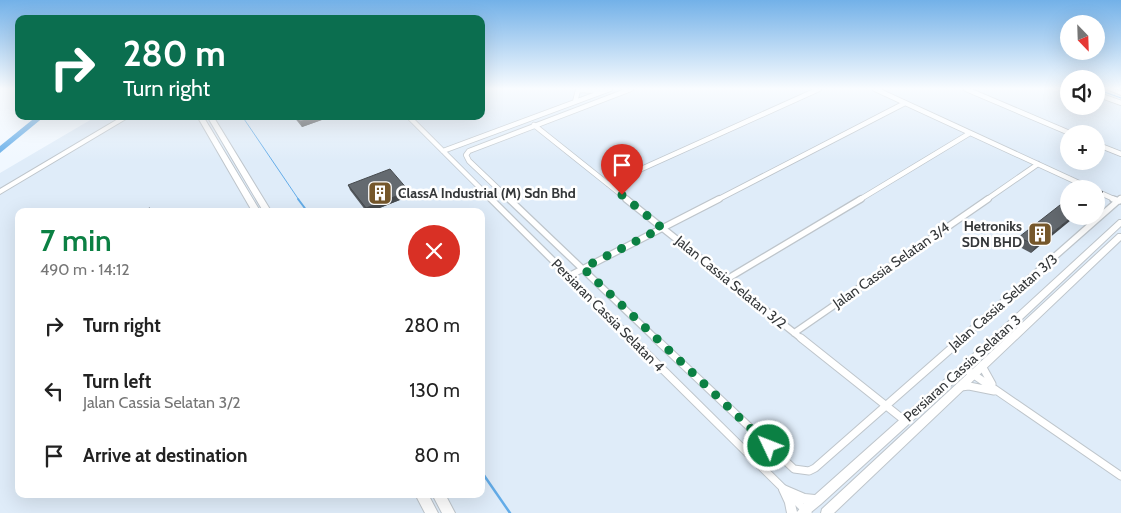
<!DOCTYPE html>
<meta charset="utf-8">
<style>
body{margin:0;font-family:Cabin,sans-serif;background:#f2f2f2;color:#222;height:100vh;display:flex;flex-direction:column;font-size:19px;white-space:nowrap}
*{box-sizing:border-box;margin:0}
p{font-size:16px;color:#767676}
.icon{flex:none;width:28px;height:28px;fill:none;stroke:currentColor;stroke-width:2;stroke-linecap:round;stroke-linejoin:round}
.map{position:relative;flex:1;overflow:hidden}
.panel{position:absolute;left:15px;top:208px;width:470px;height:290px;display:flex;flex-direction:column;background:#fff;border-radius:10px;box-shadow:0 5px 20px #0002}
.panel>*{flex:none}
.banner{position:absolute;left:15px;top:15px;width:470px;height:105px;border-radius:10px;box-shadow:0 5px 20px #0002;background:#0b6e4f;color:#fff;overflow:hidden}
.needle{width:32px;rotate:157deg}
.buttons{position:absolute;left:1060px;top:15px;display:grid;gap:10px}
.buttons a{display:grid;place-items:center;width:45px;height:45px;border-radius:50%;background:#fff;box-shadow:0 5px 20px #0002;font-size:25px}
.pin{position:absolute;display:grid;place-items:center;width:42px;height:42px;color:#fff;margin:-51px -21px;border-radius:50% 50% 50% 0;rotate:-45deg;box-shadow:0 0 5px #0007}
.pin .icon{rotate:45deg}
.me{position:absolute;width:55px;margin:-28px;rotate:313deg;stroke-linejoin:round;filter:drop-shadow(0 0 4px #0008)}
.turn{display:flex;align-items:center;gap:18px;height:105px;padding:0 25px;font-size:22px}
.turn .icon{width:65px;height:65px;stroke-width:2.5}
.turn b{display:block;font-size:35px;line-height:42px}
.round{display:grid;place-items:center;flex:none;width:52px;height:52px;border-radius:26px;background:#f2f2f2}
.headline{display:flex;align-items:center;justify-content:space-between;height:85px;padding:0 25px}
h1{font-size:30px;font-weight:600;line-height:38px;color:#0b8043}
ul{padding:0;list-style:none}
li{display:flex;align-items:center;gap:15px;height:65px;padding:0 25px}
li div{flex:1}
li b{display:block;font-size:19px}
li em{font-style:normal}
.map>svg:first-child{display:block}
.built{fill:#dfecf9;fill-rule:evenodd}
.water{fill:#63ace8}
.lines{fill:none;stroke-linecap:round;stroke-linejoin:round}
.stream-far2{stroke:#63ace8;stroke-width:1}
.stream-far1{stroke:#63ace8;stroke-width:2}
.stream{stroke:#63ace8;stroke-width:2.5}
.minor-far2-casing{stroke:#bec5cb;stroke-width:6}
.minor-far1-casing{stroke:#bec5cb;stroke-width:8}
.minor-casing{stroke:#bec5cb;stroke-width:9}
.tertiary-casing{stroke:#bec5cb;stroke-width:2}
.primary-casing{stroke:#bec5cb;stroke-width:2}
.minor-far2{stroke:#fff;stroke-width:4.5}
.minor-far1{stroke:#fff;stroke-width:5.5}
.minor{stroke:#fff;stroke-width:7}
.tertiary{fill:#fff;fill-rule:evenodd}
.primary{fill:#fff;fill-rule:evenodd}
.wall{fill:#565b60}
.shaded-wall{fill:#464a4e}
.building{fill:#646a70;stroke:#464a4e}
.route{stroke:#0b8043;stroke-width:9;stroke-dasharray:0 16.2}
.labels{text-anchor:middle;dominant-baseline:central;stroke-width:5;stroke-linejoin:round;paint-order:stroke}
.poi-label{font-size:14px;font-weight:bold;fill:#343739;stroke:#fff;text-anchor:start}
.street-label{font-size:14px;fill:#343739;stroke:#fff}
</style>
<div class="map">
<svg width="1121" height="513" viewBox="0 0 1121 513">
<rect width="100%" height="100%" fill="#f1f8ff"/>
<!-- built -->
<path class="built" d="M481,89H1069V106H1096V89H1121V513H0V173L97,116H481ZM1069,134H1096V161H1069ZM1069,189H1096V216H1069ZM19,211H481V494H19Z"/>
<!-- water -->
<path class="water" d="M37,116H45L0,153V146Z"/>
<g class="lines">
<!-- stream-far2 -->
<path class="stream-far2" d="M1096,89L1121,98
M242,116L299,200"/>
<!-- stream-far1 -->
<path class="stream-far1" d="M298,199L307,211"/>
<!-- stream -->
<path class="stream" d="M481,471L510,513"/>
<!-- minor-far2 casing -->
<g class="minor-far2-casing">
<path id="minor-far2" d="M875,89L1092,189
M966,89L1072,134
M1096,94L1121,103
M575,102L578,90L601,91
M408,116L492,200
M534,125L628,200
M1096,144L1121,154
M443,151L610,89
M608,184L819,89
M1096,191L1116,200
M510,200L469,161L466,155L469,151L631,89
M717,200L905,103
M859,200L970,133
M986,200L1038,164
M1119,200L1121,198"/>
</g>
<!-- minor-far1 casing -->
<g class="minor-far1-casing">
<path id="minor-far1" d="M491,199L632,339
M509,199L656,339
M626,199L802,339
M1113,199L1119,201
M569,276L719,199
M727,279L861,199
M794,333L988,199
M961,339L1120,199"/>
</g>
<!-- minor casing -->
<g class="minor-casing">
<path id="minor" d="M631,338L808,513
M655,338L794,469L809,471L815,468L963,338
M801,338L904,420
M982,366L992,384
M964,368L1121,476
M961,387L969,386L994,391"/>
</g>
<!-- tertiary casing -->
<g class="tertiary-casing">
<path id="tertiary" d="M123,116H131L0,194V189Z
M1119,220H1121V226L967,371L821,504L810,513H787L785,503L779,490L780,486L784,485L805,494L815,495L961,365ZM794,500L804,504L797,512Z
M1118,234H1121V240L834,513H821L822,509Z"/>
</g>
<!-- primary casing -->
<g class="primary-casing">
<path id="primary" d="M1107,89H1115L1121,91V95Z
M197,116H203L260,211H252Z
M207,116H213L271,211H263Z
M415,494H428L438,513H425Z
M432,494H445L455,513H442Z"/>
</g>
<!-- minor-far2 -->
<use href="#minor-far2" class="minor-far2"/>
<!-- minor-far1 -->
<use href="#minor-far1" class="minor-far1"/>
<!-- minor -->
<use href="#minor" class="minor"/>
<!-- tertiary -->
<use href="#tertiary" class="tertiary"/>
<!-- primary -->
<use href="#primary" class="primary"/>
</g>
<!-- wall -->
<path class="wall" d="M293,116H333L302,127Z
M348,185L409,191L410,196L372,211H366L350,190Z
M1069,216L1031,253L1014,244L1019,237Z"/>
<!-- shaded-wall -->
<path class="shaded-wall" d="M317,116H333L302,127L300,122Z
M409,191L410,196L372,211H367L366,208Z
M1073,216H1076L1031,253L1036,246Z"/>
<!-- building -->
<path class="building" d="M295,116H317L300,122Z
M390,169L409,191L366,208L348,185Z
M1085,184L1095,189H1080Z
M1096,189L1103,192L1096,198Z
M1069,198V216H1073L1036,246L1019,237Z
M150,208L151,211H140Z"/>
<!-- sky -->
<linearGradient id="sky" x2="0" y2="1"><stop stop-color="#73b1e8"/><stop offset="0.55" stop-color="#f9fcff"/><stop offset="1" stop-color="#f9fcff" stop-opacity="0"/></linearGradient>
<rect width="1121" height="161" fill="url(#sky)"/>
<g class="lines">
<!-- route -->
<path class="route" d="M622,195L662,228L583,268L769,446"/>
</g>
<!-- icons -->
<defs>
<g id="building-square" transform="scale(1.25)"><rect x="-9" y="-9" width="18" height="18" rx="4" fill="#75572b" stroke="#fff"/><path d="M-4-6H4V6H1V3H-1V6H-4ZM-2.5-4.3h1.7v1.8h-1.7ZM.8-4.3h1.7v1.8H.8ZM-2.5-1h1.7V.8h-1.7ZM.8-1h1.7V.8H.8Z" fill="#fff"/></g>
</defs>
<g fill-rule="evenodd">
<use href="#building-square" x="380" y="193"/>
<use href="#building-square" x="1040" y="234"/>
</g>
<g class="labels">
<!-- poi labels -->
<g class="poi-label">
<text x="398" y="193">ClassA Industrial (M) Sdn Bhd</text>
<text x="1022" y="226" text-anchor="end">Hetroniks<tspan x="1022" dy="16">SDN BHD</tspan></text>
</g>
<!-- street labels -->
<g class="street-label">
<text transform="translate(891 265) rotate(-35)">Jalan Cassia Selatan 3/4</text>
<text transform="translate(731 282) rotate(39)">Jalan Cassia Selatan 3/2</text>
<text transform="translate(1003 302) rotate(-41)">Jalan Cassia Selatan 3/3</text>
<text transform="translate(608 315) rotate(45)">Persiaran Cassia Selatan 4</text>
<text transform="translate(962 368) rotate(-42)">Persiaran Cassia Selatan 3</text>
</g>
</g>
</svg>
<div class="buttons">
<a><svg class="needle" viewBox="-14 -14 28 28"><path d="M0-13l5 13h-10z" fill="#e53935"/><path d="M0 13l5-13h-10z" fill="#767676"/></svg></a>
<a><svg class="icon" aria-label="sound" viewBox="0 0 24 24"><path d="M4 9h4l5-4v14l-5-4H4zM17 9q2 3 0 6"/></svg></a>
<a>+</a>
<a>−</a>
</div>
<div class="pin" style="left:622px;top:195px;background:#d93025"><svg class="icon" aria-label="arrive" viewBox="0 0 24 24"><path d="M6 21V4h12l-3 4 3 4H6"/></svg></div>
<svg class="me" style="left:769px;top:446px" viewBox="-20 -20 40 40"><circle r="17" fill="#0b8043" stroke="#fff" stroke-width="3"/><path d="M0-11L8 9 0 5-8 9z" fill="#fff"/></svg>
<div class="banner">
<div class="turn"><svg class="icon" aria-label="right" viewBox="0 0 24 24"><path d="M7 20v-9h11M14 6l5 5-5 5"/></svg><div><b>280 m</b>Turn right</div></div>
</div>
<section class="panel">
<div class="headline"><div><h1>7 min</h1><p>490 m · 14:12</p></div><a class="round" style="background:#d93025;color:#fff"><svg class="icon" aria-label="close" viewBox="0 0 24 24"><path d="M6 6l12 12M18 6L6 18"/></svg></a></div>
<ul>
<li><svg class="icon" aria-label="right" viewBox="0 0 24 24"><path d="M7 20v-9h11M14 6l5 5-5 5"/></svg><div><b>Turn right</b></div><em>280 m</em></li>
<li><svg class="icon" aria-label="left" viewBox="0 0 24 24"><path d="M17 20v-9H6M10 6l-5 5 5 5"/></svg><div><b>Turn left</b><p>Jalan Cassia Selatan 3/2</p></div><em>130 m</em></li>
<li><svg class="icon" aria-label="arrive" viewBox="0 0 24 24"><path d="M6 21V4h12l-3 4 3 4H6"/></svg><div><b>Arrive at destination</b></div><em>80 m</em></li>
</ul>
</section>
</div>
